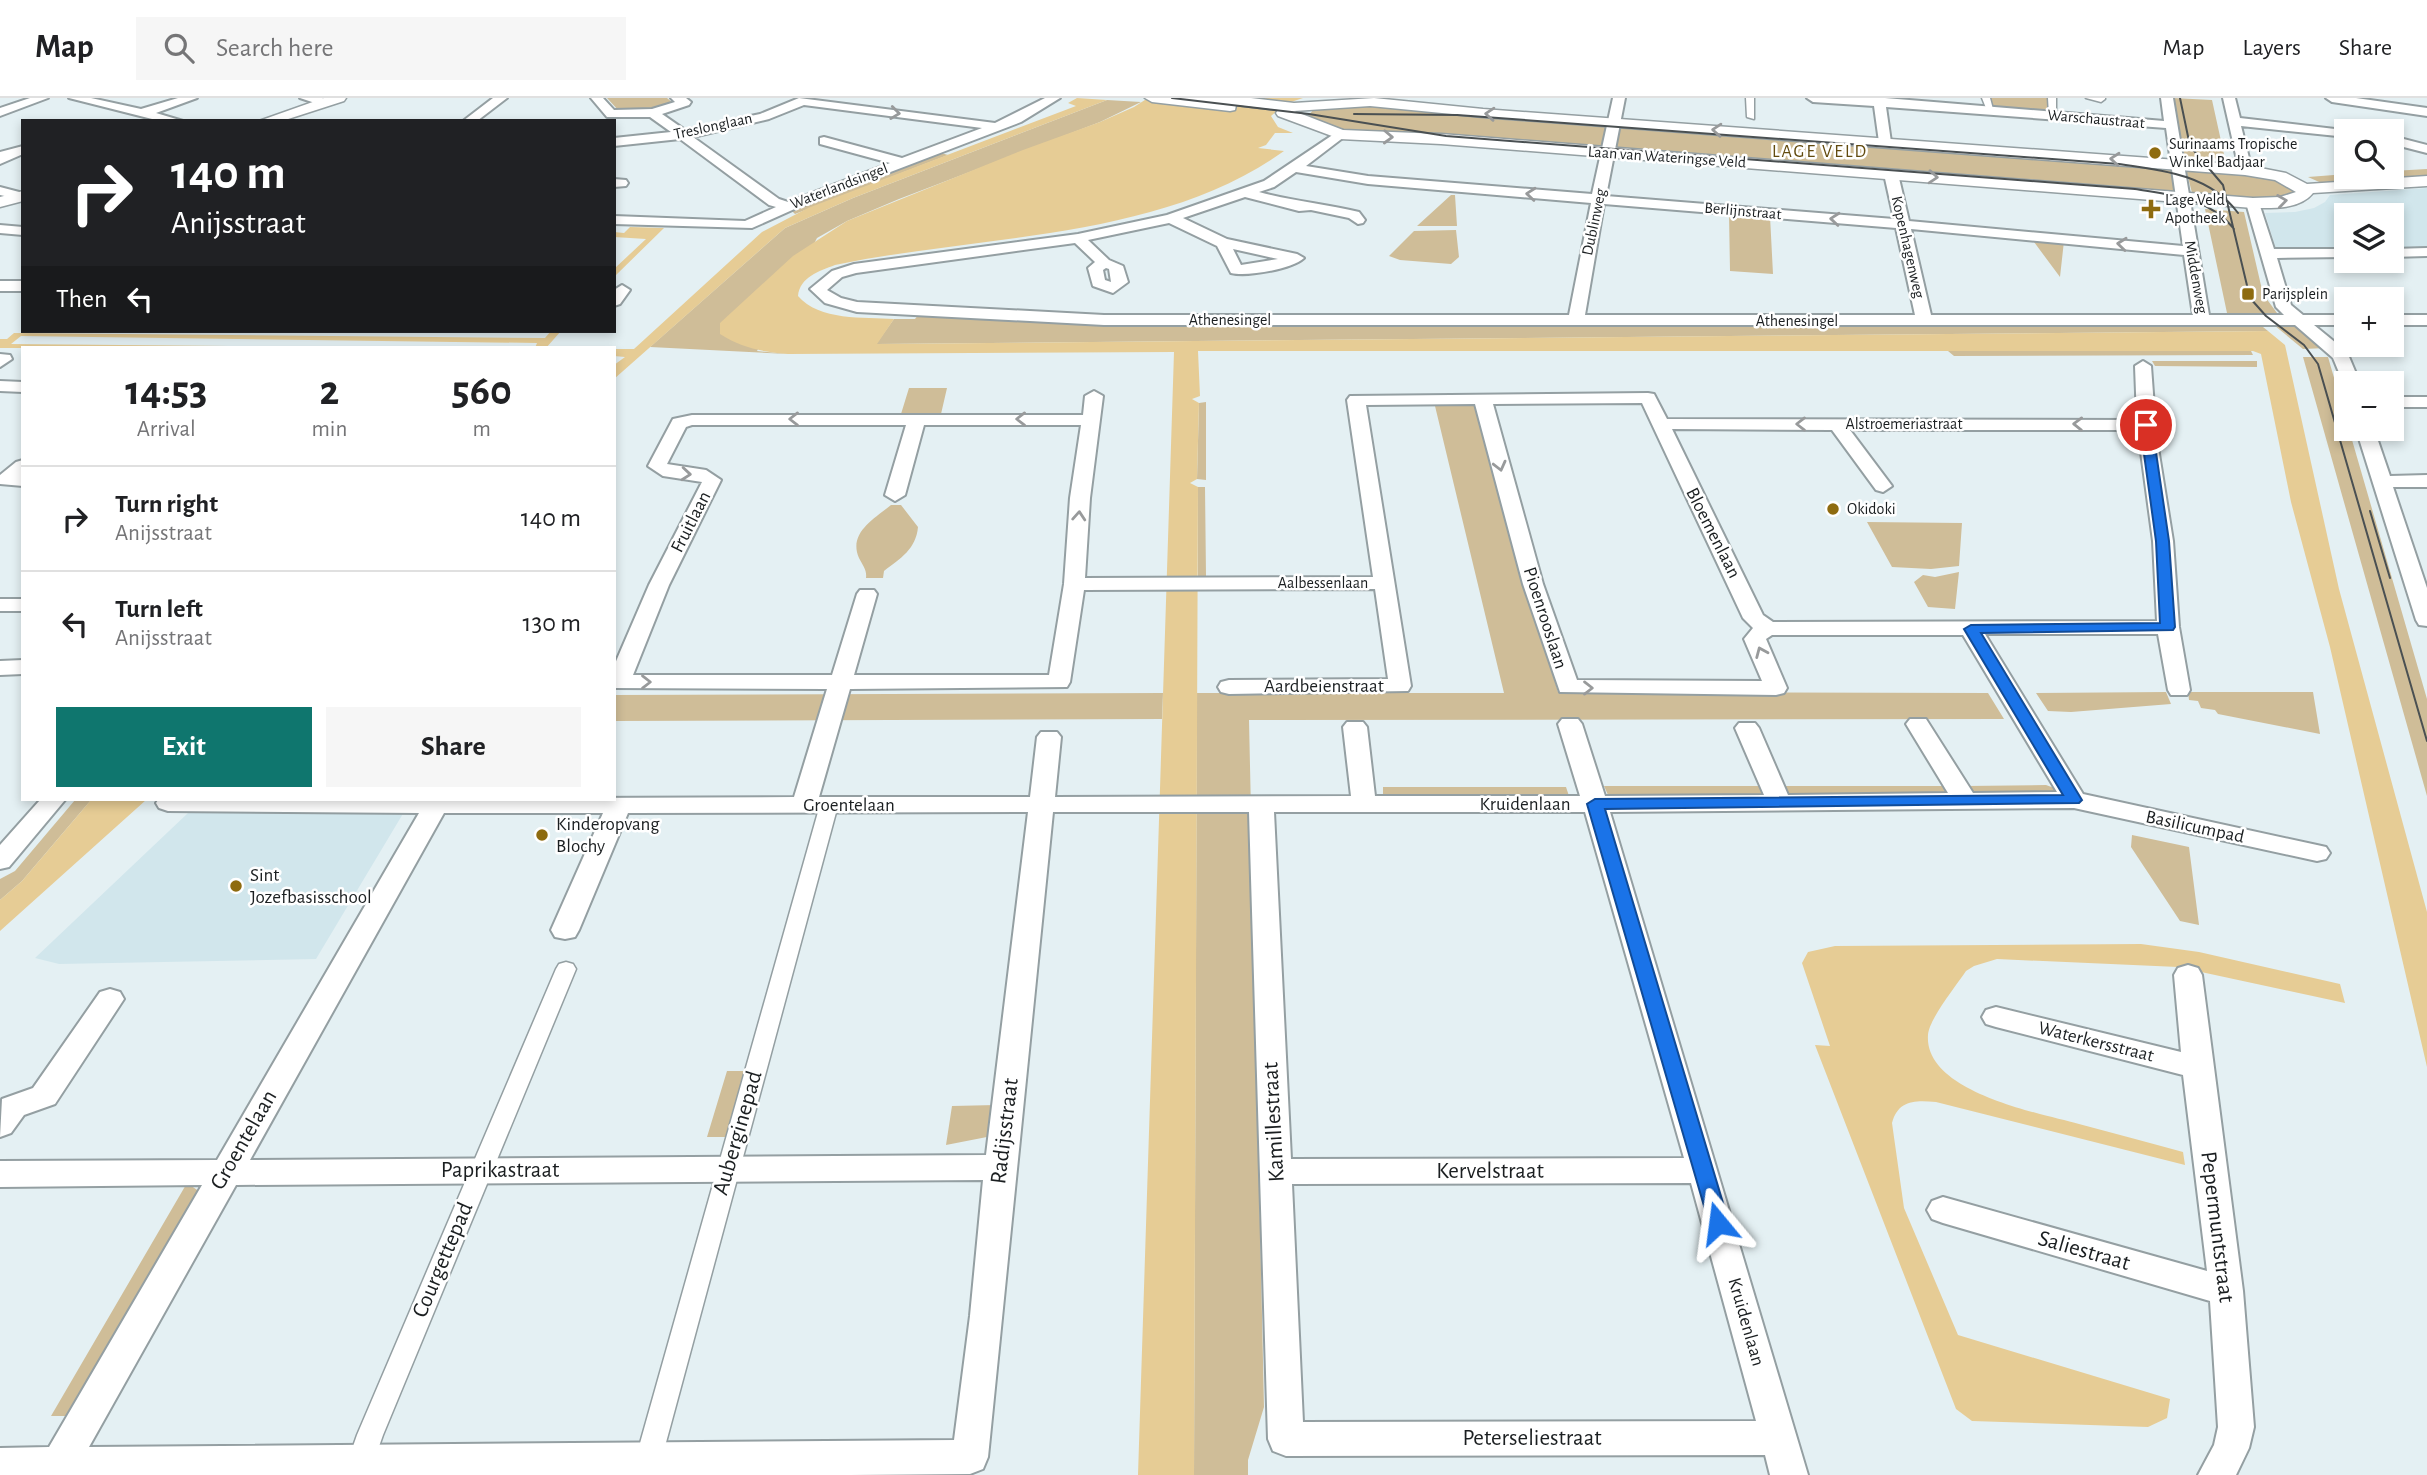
<!DOCTYPE html>
<meta charset="utf-8">
<style>
body{margin:0;font-family:"Alegreya Sans",sans-serif;background:#f6f6f6;color:#202124;height:100vh;display:flex;flex-direction:column;font-size:26px;white-space:nowrap}
*{box-sizing:border-box;margin:0}
p{font-size:23px;color:#757577}
.icon{flex:none;width:38px;height:38px;fill:none;stroke:currentColor;stroke-width:2;stroke-linecap:round;stroke-linejoin:round}
.map{position:relative;flex:1;overflow:hidden}
.sheet{position:absolute;left:21px;top:248px;width:595px;height:455px;display:flex;flex-direction:column;background:#fff;border-radius:0px;box-shadow:0 4px 10px #0003}
.sheet>*{flex:none}
.hud{position:absolute;left:21px;top:21px;width:595px;height:214px;border-radius:0px;box-shadow:0 4px 10px #0003;background:#202124;color:#fff;overflow:hidden}
.controls{position:absolute;left:2334px;top:21px;display:grid;gap:14px}
.controls a{display:grid;place-items:center;width:70px;height:70px;border-radius:0px;background:#fff;box-shadow:0 4px 10px #0003;font-size:35px}
.pin{position:absolute;display:grid;place-items:center;width:60px;height:60px;color:#fff;margin:-30px;border:4px solid #fff;border-radius:50%;box-shadow:0 2px 7px #0007}
.me{position:absolute;width:77px;margin:-38px;rotate:344deg;stroke-linejoin:round;filter:drop-shadow(0 0 5px #0008)}
.turn{display:flex;align-items:center;gap:24px;height:147px;padding:0 35px;font-size:32px}
.turn .icon{width:91px;height:91px;stroke-width:2.5}
.turn b{display:block;font-size:49px;line-height:60px}
.then{display:flex;align-items:center;height:66px;padding:0 35px;background:#0003;gap:14px;font-size:26px}
.eta{display:flex;justify-content:space-evenly;align-items:center;height:119px;text-align:center}
.eta b{font-size:42px;font-weight:600;line-height:49px}
.primary-button{display:flex;gap:14px;margin-top:auto;padding:14px 35px}
.primary-button a{flex:1;height:80px;border-radius:0px;background:#0f766e;color:#fff;font-size:28px;font-weight:600;line-height:80px;text-align:center}
.primary-button a+a{background:#f6f6f6;color:#202124}
ul{padding:0;list-style:none}
li{display:flex;align-items:center;gap:21px;height:105px;padding:0 35px;border-top:2px solid #e0e0e0}
li div{flex:1}
li b{display:block;font-size:26px}
li em{font-style:normal}
header{display:flex;align-items:center;gap:42px;box-sizing:border-box;height:98px;padding:0 35px;background:#fff;border-bottom:2px solid #e0e0e0}
header strong{font-size:33px}
nav{display:flex;gap:38px;margin-inline-start:auto;font-size:24px}
.search{width:490px;height:63px;background:#f6f6f6;display:flex;align-items:center;gap:18px;box-sizing:border-box;padding:0 24px;border-radius:0px;color:#757577;font-size:26px}
.map>svg:first-child{display:block}
.built{fill:#d1e6ec}
.green{fill:#cfbd98}
.water{fill:#e6cc95}
.lines{fill:none;stroke-linecap:round;stroke-linejoin:round}
.pedestrian-casing{stroke:#949fa2;stroke-width:3}
.minor-casing{stroke:#949fa2;stroke-width:4}
.tertiary-casing{stroke:#949fa2;stroke-width:3}
.pedestrian{fill:#fff;fill-rule:evenodd}
.minor{fill:#fff;fill-rule:evenodd}
.tertiary{fill:#fff;fill-rule:evenodd}
.tram{stroke:#4a5052;stroke-width:2}
.oneway{stroke:#989a9b}
.route{fill:#1a73e8;stroke:#114b97;stroke-width:2}
.poi-dot{fill:#8e6b0f;stroke:#fff;stroke-width:2.5}
.labels{text-anchor:middle;dominant-baseline:central;stroke-width:5;stroke-linejoin:round;paint-order:stroke}
.far-street-label{font-size:16px;fill:#1b1f21;stroke:#fff}
.far-poi-label{font-size:16px;fill:#1b1f21;stroke:#fff;text-anchor:start}
.far-neighbourhood-label{font-size:18px;letter-spacing:2px;fill:#624a0e;stroke:#fff}
.street-label{font-size:19px;fill:#1b1f21;stroke:#fff}
.poi-label{font-size:19px;fill:#1b1f21;stroke:#fff;text-anchor:start}
.near-street-label{font-size:23px;fill:#1b1f21;stroke:#fff}
</style>
<header>
<strong>Map</strong>
<div class="search"><svg class="icon" aria-label="search" viewBox="0 0 24 24"><circle cx="10" cy="10" r="6"/><path d="M15 15l6 6"/></svg>Search here</div>
<nav><a>Map</a><a>Layers</a><a>Share</a></nav>
</header>
<div class="map">
<svg width="2427" height="1377" viewBox="0 0 2427 1377">
<rect width="100%" height="100%" fill="#e4f0f3"/>
<!-- built -->
<path class="built" d="M2427,90V149H2392V117H2347V150L2276,151L2265,115L2295,114L2314,110L2325,104L2330,97Z
M404,714L316,861L59,866L35,860L188,715Z"/>
<!-- green -->
<path class="green" d="M607,0H667L673,5L658,11L619,13Z
M1986,0H2052L2053,17L1991,13Z
M2173,0L2212,2L2225,61L2181,58Z
M1107,2L1141,4L1100,24L899,101L847,123L817,140L757,253L788,256L650,249L785,130L853,100Z
M1349,6L1477,17V19L1745,36V39L2171,71L2176,94L1895,74L1894,71L1599,48L1354,36L1307,19L1315,10Z
M941,55L948,57L795,116L792,113Z
M2186,71L2267,77L2299,96L2282,103L2192,95Z
M2427,71V80L2326,87L2308,79L2347,76V79H2392V73Z
M1451,97H1455L1457,128H1417Z
M2205,111L2244,114L2263,196L2277,215H2227Z
M1729,115L1770,118L1773,176L1730,173Z
M1456,132L1459,159L1451,166L1400,162L1389,158L1414,133Z
M2031,140L2064,143L2060,179Z
M919,216L1092,225H2258L2268,233L876,246L894,221H915Z
M2288,226L2300,229L2327,250L2303,251L2274,227Z
M1948,253H2251L2253,257L1954,258Z
M2303,259H2328L2427,601V698Z
M2152,263H2257V269L2155,268Z
M909,290H947L941,316H901Z
M1206,304V382L1197,381L1199,305Z
M1435,308H1477L1558,594L1988,595L2004,621L1249,622L1264,1309L1248,1362V1377H1194L1197,595H1504Z
M1198,389H1205L1206,478H1198Z
M891,407H901L918,429C916,451 901,460 884,473L883,480H866C867,472 863,468 859,460C848,435 874,421 891,407Z
M1867,424L1962,425L1959,468L1931,471L1892,469Z
M1959,474L1955,511L1928,509L1914,484L1923,477L1935,479Z
M2166,594L2171,606L2071,614L2048,613L2036,595Z
M2188,594H2313L2320,636L2218,616L2215,612L2201,610L2198,603L2189,602Z
M1163,595L1162,621L614,623V597Z
M2046,687L2057,691L2053,695L1973,698L1966,688Z
M1604,688H1760L1764,698L1608,697Z
M1784,688H1942L1948,698L1789,699Z
M1383,689H1566L1569,698H1383Z
M75,702H91L22,783L0,802V781L15,773Z
M2132,737L2189,749L2199,827L2180,823L2131,749Z
M727,973H745L726,1039H707Z
M996,1007L992,1038L946,1047L952,1008Z
M187,1085L203,1096L76,1318H51Z"/>
<!-- water -->
<path class="water" d="M1077,0L1107,2L853,100L785,130L614,281V267L625,259L614,258V251H634L762,134L808,110L1076,8L1068,5Z
M1148,0H1303L1285,6L1271,18L1278,29L1293,35H1275L1266,47L1258,50L1284,53C1158,143 981,136 835,167C819,173 800,179 798,198C819,223 864,219 894,221L877,246L2268,233L2285,247L2339,491L2427,814V969L2330,549L2291,404L2261,256L2253,253H1198L1200,298L1192,301L1199,305L1197,381L1190,385L1198,389L1194,1377H1138L1174,254L788,256C763,254 742,250 720,236V225L793,158L847,123L1023,52L1100,24L1134,9Z
M630,129L664,130L614,179V171L646,141L614,139V134L624,135Z
M551,233H561L546,250H583H535L537,245L21,238L11,246L472,250H0V241H7L14,235L545,240Z
M91,702H146L0,833V802L22,783Z
M2141,846L2199,854L2340,886L2345,905L2178,869L1997,861L1974,868L1966,873C1956,888 1929,921 1928,937C1924,994 2039,1015 2079,1026C2114,1035 2149,1045 2183,1054L2185,1067L1936,1004C1915,1002 1898,1002 1892,1025L1904,1110L1958,1237L2170,1301L2167,1320L2148,1329L1972,1323L1956,1311L1815,947L1830,948L1802,865L1808,854L1835,848Z"/>
<g class="lines">
<!-- pedestrian casing -->
<g class="pedestrian-casing">
<path id="pedestrian" d="M1746,0H1754V21L1747,19Z
M1982,0H1990L1994,15H1988Z
M2048,0H2056V19L2049,17Z
M2086,0H2105V1L2101,4Z
M829,701L838,707L661,1363L657,1372L648,1375L639,1372L635,1363L820,707Z
M566,864L573,866L576,871L383,1337L369,1377H343L357,1337L556,871L559,866Z"/>
</g>
<!-- minor casing -->
<g class="minor-casing">
<path id="minor" d="M30,0H48L0,18V10Z
M69,0H91L141,11L178,0H197L156,15L183,23H160Z
M300,0H322L330,4L324,8Z
M493,0H507L477,23H463Z
M591,0H603L614,12L652,11L675,4L671,0H686L691,4L689,7L662,16L685,32L760,16L799,0L995,25L1045,0H1060L1021,24L799,109L752,130L614,126V118L745,123L776,109L769,107L680,41L614,48V40L671,34L650,19H607ZM804,7L982,30L902,60L824,39L820,40V46L890,65L788,104L779,101L693,39L769,21Z
M1613,0H1625L1606,98L1894,121L1884,76L1891,72L1898,76L1909,123L2183,148L2166,30L1886,9L1891,44L1885,48L1879,44L1874,8L1813,4L1807,0H1885L2164,23L2161,0H2173L2209,217H2284L2276,209L2246,105L2253,101L2258,102L2274,151H2347V159L2277,160L2291,207L2303,217H2347V227H2314L2347,254L2360,285H2347L2345,289L2333,260L2295,227H1104L857,214L825,205L810,191L832,173L854,166L1078,136L1167,117L1264,83L1340,32L1344,33V39L1306,68L1368,78L1592,96ZM1296,74L1368,86L1591,105L1569,217H1104L857,204L841,200L827,192L842,179L856,175L1075,145L1095,164L1088,170L1093,188L1113,195L1128,184L1123,168L1109,162L1088,142L1169,125L1217,148L1231,175C1247,179 1292,171 1304,160L1297,156L1227,141L1183,120L1245,99L1299,113L1311,112L1349,120L1358,126L1363,125L1365,122L1359,114C1325,106 1292,103 1259,94L1274,89ZM1604,106L1896,130L1915,217H1585ZM1911,131L2184,157L2193,217H1931ZM1233,151L1278,161L1241,167ZM1106,170L1109,171L1111,184L1105,182L1103,172Z
M2223,0H2235L2240,20L2352,33H2347V39L2241,28L2252,72L2250,75H2240Z
M2326,0H2356L2427,10V18L2332,4Z
M2392,38L2427,47V55L2392,46Z
M23,48V56L0,66V54Z
M614,81L626,82L628,85L626,88L614,89Z
M0,89L23,95V102L0,97Z
M0,127L23,129V137L0,135Z
M2427,150V158L2392,159V151Z
M0,183H23V193H0Z
M622,187L630,192L620,206L614,208V192Z
M2392,217H2427V227H2392Z
M0,256L10,257L12,261L0,269Z
M2143,263L2151,268L2156,337L2173,443L2179,529L2190,592L2187,597H2171L2168,592L2158,536H1985L2083,696L2317,747L2326,749L2330,755L2326,761L2317,763L2074,710L1610,714L1808,1377H1770L1765,1357L1286,1358L1273,1353L1268,1341L1249,714H1053L988,1359L983,1371L970,1376L851,1377H0V1350L49,1349L202,1087L0,1089V1063L217,1062L419,715L168,713L159,710L156,705L158,702L794,699L827,591L614,590V568L649,487L702,384L663,378L648,368L673,321L692,317H1083L1085,298L1094,293L1103,298L1090,400L1085,480L1373,479L1347,302L1350,298L1648,295L1654,296L1667,321L2137,322L2135,268ZM1642,305L1743,520L1753,530L1744,541L1762,583L1577,582L1543,486L1493,306ZM1475,306L1523,486L1560,594L1776,597L1784,595L1787,590L1766,541L1772,537H1963L2057,694L1973,695L1926,621H1910L1906,626L1948,695L1788,697L1759,630L1755,625H1739L1735,630L1764,697L1605,698L1582,626L1578,621H1562L1558,626L1580,698H1375L1367,629L1363,624H1347L1343,629L1351,698L1055,699L1061,639L1057,634H1041L1037,639L1030,699H819L850,591L1067,589L1070,584L1084,492L1375,491L1388,581L1229,582L1221,584L1218,589L1221,594L1229,596L1408,593L1411,588L1366,307ZM692,327H906L885,397L895,403L905,397L924,327H1081L1070,400L1064,486L1049,577H854L877,496L874,492H860L857,496L832,577H633L669,487L721,382L706,372L667,366L686,329ZM1672,331L1832,332L1876,392L1883,394L1892,388L1850,332H2138L2153,443L2157,523L1773,524L1763,517ZM1028,714L986,1057L250,1062L444,715H603L551,832L555,839L565,841L575,839L579,832L628,715ZM1274,714H1585L1684,1060L1291,1061ZM983,1082L970,1218L954,1342L89,1349L236,1087ZM1691,1085L1756,1323L1303,1324L1292,1086Z
M0,283L23,284V294L0,293Z
M2392,299H2427V309H2392Z
M2356,331H2374L2390,378L2427,377V389H2393L2427,490V528L2419,527L2416,522Z
M23,362V388L0,386V377L16,364Z
M0,501H23V513H0Z
M23,562V576L0,577V563Z
M40,702H65L9,769L0,771V747Z
M2188,867L2198,870L2202,877L2243,1193L2254,1329L2249,1350L2236,1377H2198L2214,1347L2218,1329L2210,1203L1943,1125L1932,1121L1927,1112L1932,1103L1943,1099L2207,1173L2183,977L1996,929L1986,926L1982,919L1986,912L1996,909L2181,954L2174,877L2178,870Z
M110,891L120,894L124,901L55,1006L24,1017L11,1035L0,1039L2,1001L33,990L100,894Z"/>
</g>
<!-- tertiary casing -->
<g class="tertiary-casing">
<path id="tertiary" d="M324,0H346L344,3L282,23H259Z
M1145,0H1251L1294,5L1374,0L1483,11L2245,67L2286,75L2307,86L2427,78V88L2313,95C2299,112 2273,110 2253,110L1441,46L1340,41L1278,18L1276,15L1278,12L1236,7L1235,12L1230,13L1152,4ZM1370,8L1483,19L2245,77L2275,82L2296,94L2280,99L2253,100L1441,36L1343,32L1294,13Z
M23,93V103L0,109V99Z"/>
</g>
<!-- pedestrian -->
<use href="#pedestrian" class="pedestrian"/>
<!-- minor -->
<use href="#minor" class="minor"/>
<!-- tertiary -->
<use href="#tertiary" class="tertiary"/>
<!-- tram -->
<path class="tram" d="M1172,0L1309,16L1446,38L2135,91C2171,97 2210,100 2234,131
M2180,0L2190,48L2223,87L2250,200L2266,218L2304,247L2318,266L2427,643
M1354,16L1457,17L2119,66C2163,72 2210,77 2238,115
M2370,413L2390,480"/>
</g>
<!-- one-way arrows -->
<defs><path id="oneway-chevron" d="M-2-3.5L2.5 0L-2 3.5" fill="none" stroke-width="1.6" stroke-linecap="round" stroke-linejoin="round" transform="scale(1.75)"/></defs>
<g class="oneway">
<use href="#oneway-chevron" transform="translate(895 15) rotate(7)"/>
<use href="#oneway-chevron" transform="translate(1490 16) rotate(-176)"/>
<use href="#oneway-chevron" transform="translate(1717 32) rotate(-176)"/>
<use href="#oneway-chevron" transform="translate(1388 39) rotate(2)"/>
<use href="#oneway-chevron" transform="translate(2115 61) rotate(-175)"/>
<use href="#oneway-chevron" transform="translate(1933 79) rotate(4)"/>
<use href="#oneway-chevron" transform="translate(1531 96) rotate(-175)"/>
<use href="#oneway-chevron" transform="translate(2282 103) rotate(-8)"/>
<use href="#oneway-chevron" transform="translate(1835 121) rotate(-175)"/>
<use href="#oneway-chevron" transform="translate(2122 146) rotate(-174)"/>
<use href="#oneway-chevron" transform="translate(794 321) rotate(180)"/>
<use href="#oneway-chevron" transform="translate(1021 321) rotate(180)"/>
<use href="#oneway-chevron" transform="translate(1801 326) rotate(-180)"/>
<use href="#oneway-chevron" transform="translate(2078 326) rotate(-179)"/>
<use href="#oneway-chevron" transform="translate(1500 368) rotate(76)"/>
<use href="#oneway-chevron" transform="translate(686 376) rotate(5)"/>
<use href="#oneway-chevron" transform="translate(1079 418) rotate(-86)"/>
<use href="#oneway-chevron" transform="translate(1761 554) rotate(-113)"/>
<use href="#oneway-chevron" transform="translate(646 584)"/>
<use href="#oneway-chevron" transform="translate(1588 590)"/>
</g>
<!-- route -->
<path class="route" d="M2146,323L2152,327L2169,443L2175,529L2173,532L1981,535L2082,702L2079,705L1605,711L1729,1125L1726,1132L1718,1134L1711,1132L1587,706L1595,701L2063,697L1964,531L1971,527L2160,525L2156,443L2140,327Z"/>
<!-- markers -->
<g class="poi-dot">
<circle cx="2155" cy="55" r="7"/>
<path d="M2147.5 100.5h7v7h7v7h-7v7h-7v-7h-7v-7h7z"/>
<rect x="2241" y="189" width="14" height="14" rx="3.5"/>
<circle cx="1833" cy="411" r="7"/>
<circle cx="542" cy="737" r="7"/>
<circle cx="236" cy="788" r="7"/>
</g>
<g class="labels">
<!-- far-street labels -->
<g class="far-street-label">
<text transform="translate(2096 21) rotate(5)">Warschaustraat</text>
<text transform="translate(713 28) rotate(-12)">Treslonglaan</text>
<text transform="translate(1667 59) rotate(4)">Laan van Wateringse Veld</text>
<text transform="translate(839 88) rotate(-21)">Waterlandsingel</text>
<text transform="translate(1743 113) rotate(5)">Berlijnstraat</text>
<text transform="translate(1594 124) rotate(-78)">Dublinweg</text>
<text transform="translate(1908 149) rotate(77)">Kopenhagenweg</text>
<text transform="translate(2196 179) rotate(80)">Middenweg</text>
<text x="1230" y="222">Athenesingel</text>
<text x="1797" y="223">Athenesingel</text>
<text x="1904" y="326">Alstroemeriastraat</text>
<text x="1323" y="485">Aalbessenlaan</text>
</g>
<!-- far-poi labels -->
<g class="far-poi-label">
<text x="2169" y="46">Surinaams Tropische<tspan x="2169" dy="18">Winkel Badjaar</tspan></text>
<text x="2165" y="102">Lage Veld<tspan x="2165" dy="18">Apotheek</tspan></text>
<text x="2262" y="196">Parijsplein</text>
<text x="1847" y="411">Okidoki</text>
</g>
<!-- far-neighbourhood labels -->
<g class="far-neighbourhood-label">
<text x="1820" y="54">LAGE VELD</text>
</g>
<!-- street labels -->
<g class="street-label">
<text transform="translate(691 424) rotate(-63)">Fruitlaan</text>
<text transform="translate(1713 435) rotate(63)">Bloemenlaan</text>
<text transform="translate(1545 520) rotate(72)">Pioenrooslaan</text>
<text x="1324" y="588">Aardbeienstraat</text>
<text x="1525" y="706">Kruidenlaan</text>
<text x="849" y="707">Groentelaan</text>
<text transform="translate(2195 729) rotate(12)">Basilicumpad</text>
<text transform="translate(2096 944) rotate(14)">Waterkersstraat</text>
<text transform="translate(1746 1224) rotate(74)">Kruidenlaan</text>
</g>
<!-- poi labels -->
<g class="poi-label">
<text x="556" y="726">Kinderopvang<tspan x="556" dy="22">Blochy</tspan></text>
<text x="250" y="777">Sint<tspan x="250" dy="22">Jozefbasisschool</tspan></text>
</g>
<!-- near-street labels -->
<g class="near-street-label">
<text transform="translate(1274 1024) rotate(-93)">Kamillestraat</text>
<text transform="translate(1005 1033) rotate(-83)">Radijsstraat</text>
<text transform="translate(738 1035) rotate(-74)">Auberginepad</text>
<text transform="translate(244 1042) rotate(-60)">Groentelaan</text>
<text x="500" y="1072">Paprikastraat</text>
<text x="1490" y="1073">Kervelstraat</text>
<text transform="translate(2217 1129) rotate(83)">Pepermuntstraat</text>
<text transform="translate(2084 1153) rotate(16)">Saliestraat</text>
<text transform="translate(443 1162) rotate(-67)">Courgettepad</text>
<text x="1532" y="1340">Peterseliestraat</text>
</g>
</g>
</svg>
<div class="controls">
<a><svg class="icon" aria-label="search" viewBox="0 0 24 24"><circle cx="10" cy="10" r="6"/><path d="M15 15l6 6"/></svg></a>
<a><svg class="icon" aria-label="layers" viewBox="0 0 24 24"><path d="M12 4l9 5-9 5-9-5zM3 14l9 5 9-5"/></svg></a>
<a>+</a>
<a>−</a>
</div>
<div class="pin" style="left:2146px;top:327px;background:#d93025"><svg class="icon" aria-label="arrive" viewBox="0 0 24 24"><path d="M6 21V4h12l-3 4 3 4H6"/></svg></div>
<svg class="me" style="left:1718px;top:1125px" viewBox="-20 -20 40 40"><path d="M0-17L14 15 0 8-14 15z" fill="#1a73e8" stroke="#fff" stroke-width="4"/></svg>
<div class="hud">
<div class="turn"><svg class="icon" aria-label="right" viewBox="0 0 24 24"><path d="M7 20v-9h11M14 6l5 5-5 5"/></svg><div><b>140 m</b>Anijsstraat</div></div>
<div class="then">Then<svg class="icon" aria-label="left" viewBox="0 0 24 24"><path d="M17 20v-9H6M10 6l-5 5 5 5"/></svg></div>
</div>
<section class="sheet">
<div class="eta">
<div><b>14:53</b><p>Arrival</p></div>
<div><b>2</b><p>min</p></div>
<div><b>560</b><p>m</p></div>
</div>
<ul>
<li><svg class="icon" aria-label="right" viewBox="0 0 24 24"><path d="M7 20v-9h11M14 6l5 5-5 5"/></svg><div><b>Turn right</b><p>Anijsstraat</p></div><em>140 m</em></li>
<li><svg class="icon" aria-label="left" viewBox="0 0 24 24"><path d="M17 20v-9H6M10 6l-5 5 5 5"/></svg><div><b>Turn left</b><p>Anijsstraat</p></div><em>130 m</em></li>
</ul>
<div class="primary-button"><a>Exit</a><a>Share</a></div>
</section>
</div>
